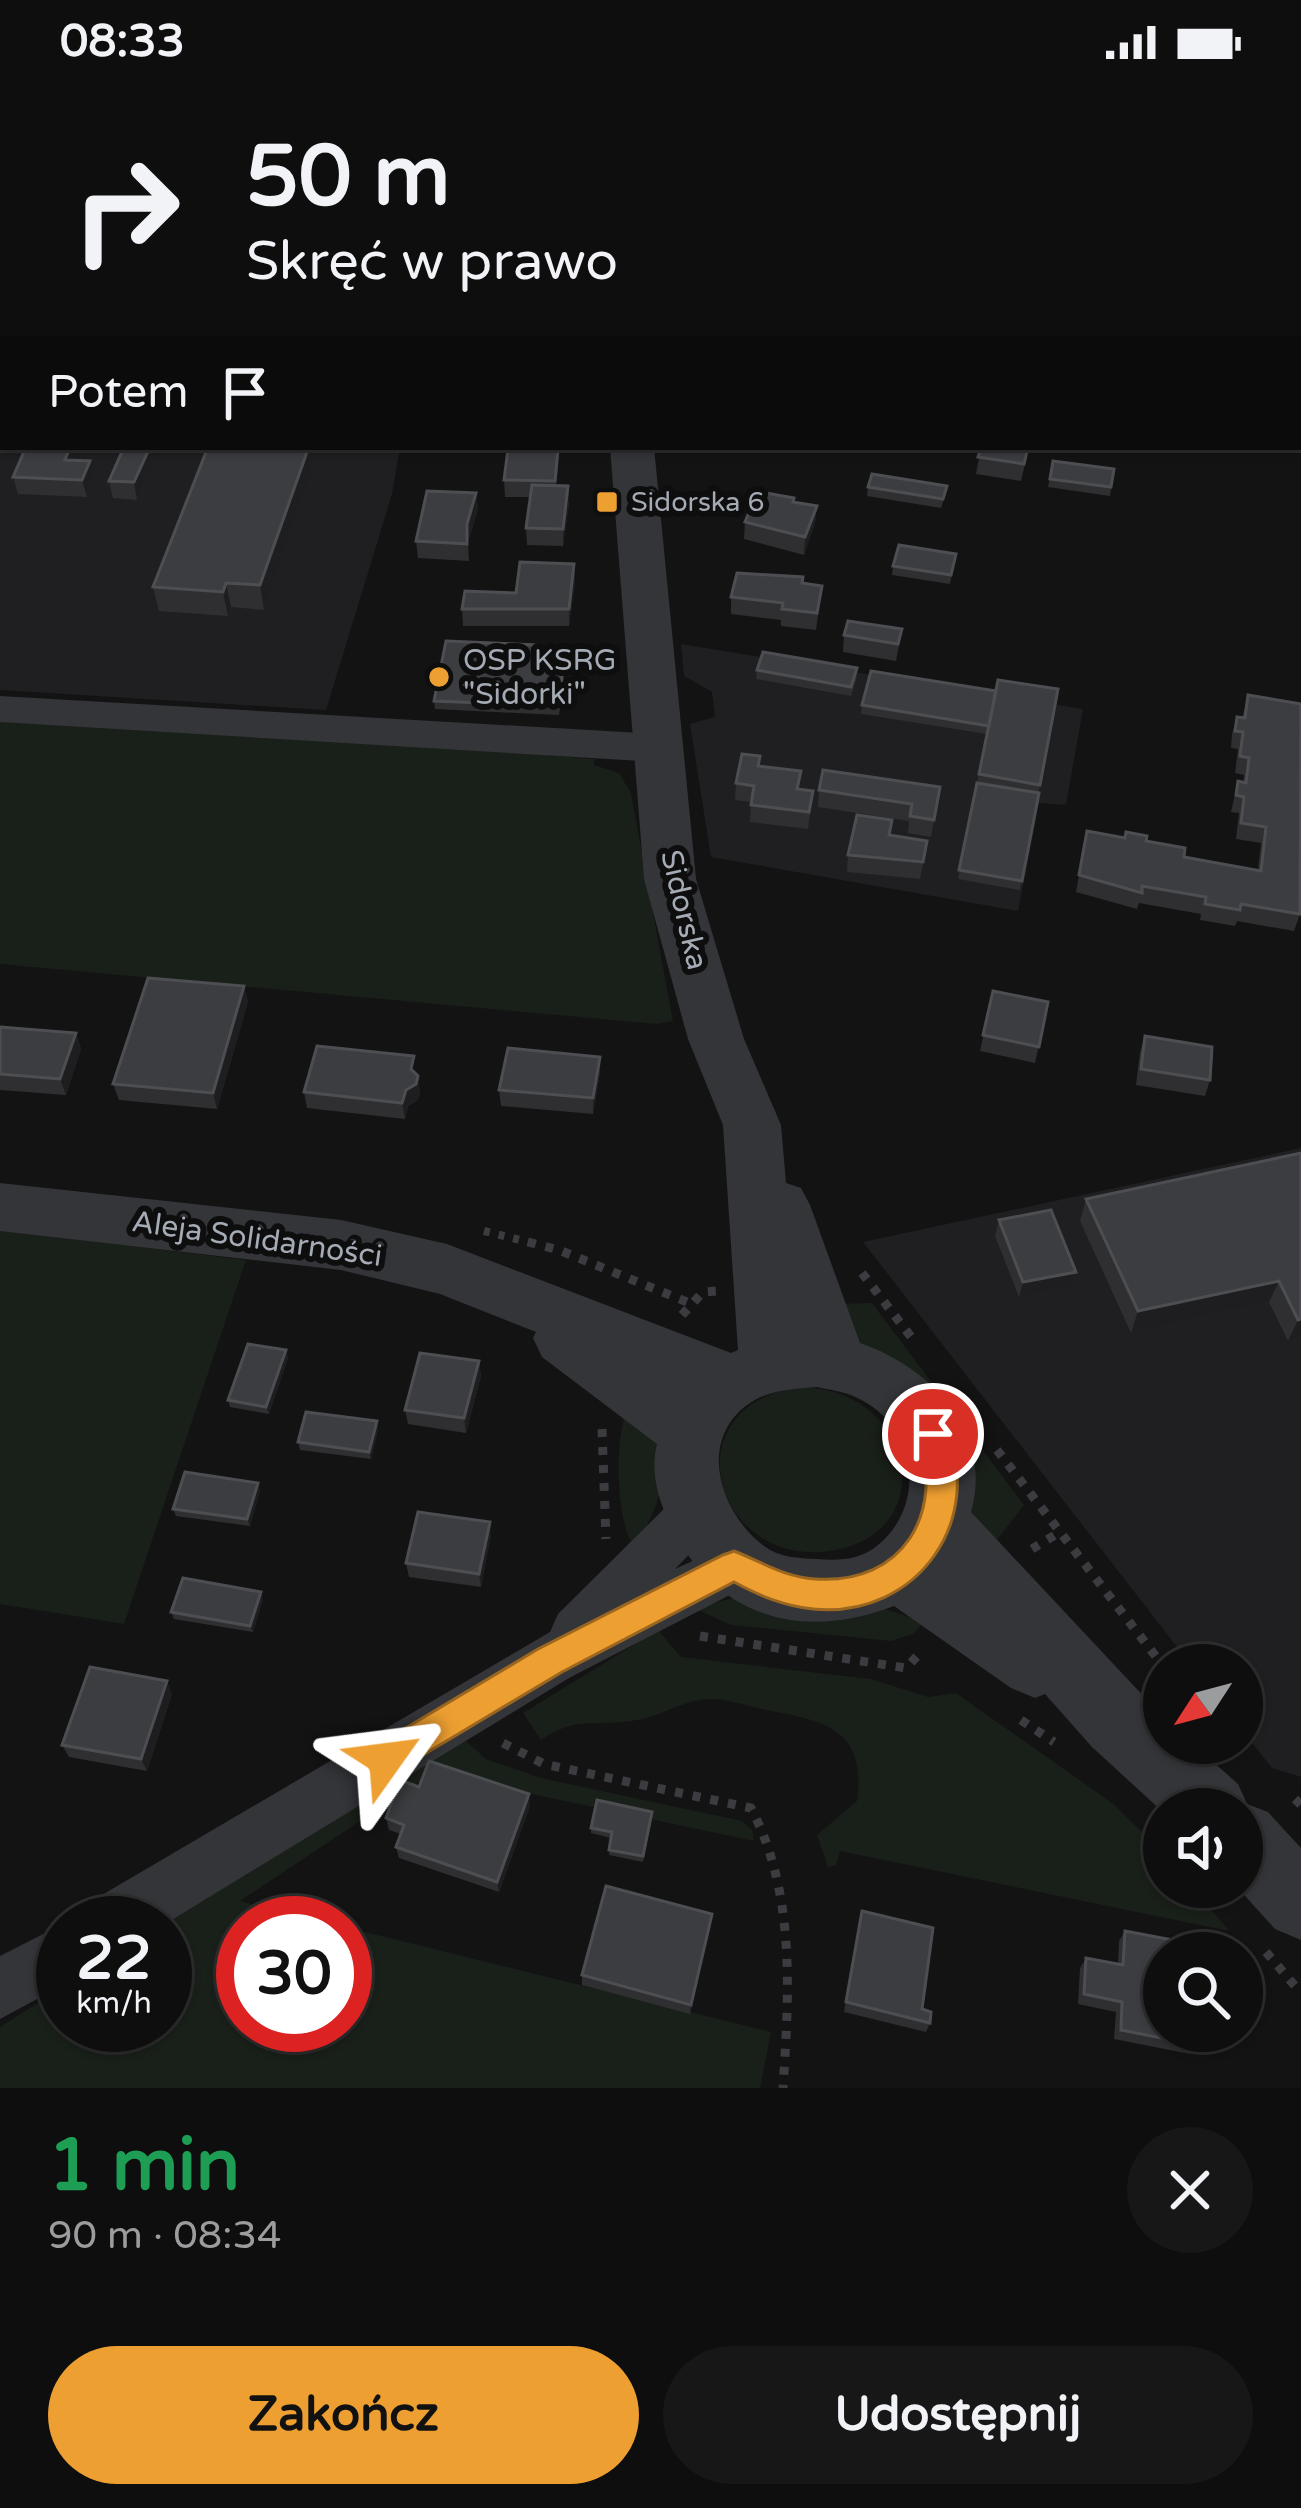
<!DOCTYPE html>
<html lang="pl">
<meta charset="utf-8">
<style>
body{margin:0;font-family:"Varela Round",sans-serif;background:#171718;color:#f1f3f6;height:100vh;display:flex;flex-direction:column;font-size:45px;white-space:nowrap}
*{box-sizing:border-box;margin:0}
p{font-size:39px;color:#9b9c9e}
.icon{flex:none;width:66px;height:66px;fill:none;stroke:currentColor;stroke-width:2;stroke-linecap:round;stroke-linejoin:round}
.map{position:relative;height:2004px;overflow:hidden}
.drawer{display:flex;flex-direction:column;background:#0e0e0f;flex:1}
.drawer>*{flex:none}
.top-card{position:absolute;left:0px;top:0px;width:1302px;height:366px;box-shadow:0 3px 9px #0004,0 0 0 3px #2e2e2f;background:#0e0e0f;color:#f1f3f6;overflow:hidden}
.needle{width:78px;rotate:234deg}
.fabs{position:absolute;left:1143px;top:1560px;display:grid;gap:24px}
.fabs a{display:grid;place-items:center;width:120px;height:120px;border-radius:50%;background:#0e0e0f;box-shadow:0 3px 9px #0004,0 0 0 3px #2e2e2f;font-size:60px}
.speed{position:absolute;left:36px;top:1812px;display:flex;gap:24px;font-size:60px;font-weight:700;text-align:center}
.speed>*{display:grid;place-content:center;width:156px;height:156px;border-radius:50%;background:#0e0e0f;box-shadow:0 3px 9px #0004,0 0 0 3px #2e2e2f;line-height:1}
.speed small{font-size:30px;font-weight:400}
.speed .limit{border:18px solid #d22;background:#fff;color:#111}
.pin{position:absolute;display:grid;place-items:center;width:102px;height:102px;color:#fff;margin:-51px;border:6px solid #fff;border-radius:50%;box-shadow:0 3px 12px #0007}
.me{position:absolute;width:132px;margin:-66px;rotate:59deg;stroke-linejoin:round;filter:drop-shadow(0 0 9px #0008)}
.turn{display:flex;align-items:center;gap:42px;height:252px;padding:0 48px;font-size:54px}
.turn .icon{width:156px;height:156px;stroke-width:2.5}
.turn b{display:block;font-size:84px;line-height:102px}
.then{display:flex;align-items:center;height:114px;padding:0 48px;background:#0003;gap:24px;font-size:45px}
.round{display:grid;place-items:center;flex:none;width:126px;height:126px;border-radius:63px;background:#171718}
.headline{display:flex;align-items:center;justify-content:space-between;height:204px;padding:0 48px}
h1{font-size:72px;font-weight:800;line-height:90px;color:#1e9e55}
.cta{display:flex;gap:24px;margin-top:auto;padding:24px 48px}
.cta a{flex:1;height:138px;border-radius:72px;background:#ee9f31;color:#111;font-size:48px;font-weight:800;line-height:138px;text-align:center}
.cta a+a{background:#171718;color:#f1f3f6}
.status{display:flex;justify-content:space-between;align-items:center;height:84px;padding:0 60px;background:#0e0e0f;direction:ltr}
.status svg{height:33px;fill:currentColor}
.map>svg:first-child{display:block}
.built{fill:#1f1f21}
.green{fill:#191f19}
.lines{fill:none;stroke-linecap:round;stroke-linejoin:round}
.path-far1{stroke:#3a3c40;stroke-width:8;stroke-dasharray:6 9;stroke-linecap:butt}
.path{stroke:#3a3c40;stroke-width:9;stroke-dasharray:8 10;stroke-linecap:butt}
.minor{fill:#343539;fill-rule:evenodd}
.tertiary{fill:#343539;fill-rule:evenodd}
.wall{fill:#2f2f32}
.shaded-wall{fill:#1e1e20}
.building{fill:#3b3d40;stroke:#4c4e52;stroke-width:3}
.route{fill:#ee9f31;stroke:#9b6720;stroke-width:3}
.poi-dot{fill:#ee9f31;stroke:#0e0e0f;stroke-width:4.5}
.labels{text-anchor:middle;dominant-baseline:central;stroke-width:12;stroke-linejoin:round;paint-order:stroke}
.far-poi-label{font-size:27px;fill:#a4abb4;stroke:#0e0e0f;text-anchor:start}
.poi-label{font-size:30px;fill:#a4abb4;stroke:#0e0e0f;text-anchor:start}
.street-label{font-size:30px;fill:#a4abb4;stroke:#0e0e0f}
</style>
<div class="status"><b>08:33</b><svg viewBox="0 0 49 12"><path d="M0 12V9h3v3zM5 12V6h3v6zM10 12V3h3v9zM15 12V0h3v12zM26 1h20v11H26zM47 4h2v5h-2z"/></svg></div>
<div class="map">
<svg width="1301" height="2004" viewBox="0 0 1301 2004">
<rect width="100%" height="100%" fill="#131314"/>
<!-- built -->
<path class="built" d="M933,0H1301V357L1299,3H931Z
M0,213L3,363H400L392,410L326,626L0,606Z
M681,560L1083,625L1066,721L1039,719L1018,827L711,773L690,640L715,633L712,608L684,592Z
M1301,1064V1693L1272,1684L1242,1646V1581H1191L863,1158Z"/>
<!-- green -->
<path class="green" d="M0,637L419,660L594,675V681L619,689L631,709L673,937L656,940L0,880Z
M0,1146L246,1176L124,1540L0,1520Z
M872,1219L1024,1421L983,1474L862,1262L831,1220Z
M800,1303C918,1305 942,1451 830,1467C713,1484 669,1321 800,1303Z
M627,1327C634,1333 644,1338 650,1345C675,1376 658,1435 633,1460C616,1438 614,1353 627,1327Z
M741,1512L867,1519L924,1538L913,1550L891,1557L731,1541L694,1524Z
M658,1546L681,1573L871,1595L928,1613L956,1609L1112,1719L1164,1769V1788L1156,1795L1171,1812L1193,1803L1229,1847L840,1767L836,1781L828,1783L817,1751L857,1717C867,1642 822,1637 762,1625C745,1621 724,1614 707,1615C682,1617 661,1632 637,1636C594,1644 579,1630 541,1656L523,1629Z
M466,1657L486,1675L541,1694L742,1737L752,1746L754,1757L432,1689L240,1817L326,1839H243V1941H345V1843L771,1948L760,2004H0V1943L63,1903V1941H165V1839L435,1670Z"/>
<g class="lines">
<!-- path-far1 -->
<path class="path-far1" d="M484,1147L540,1161"/>
<!-- path -->
<path class="path" d="M528,1158L559,1166L692,1220
M862,1189L915,1258
M682,1231L703,1208L717,1207
M602,1345L606,1455
M997,1366L1164,1583
M1032,1465L1060,1448
M700,1552L906,1584L921,1568
M1021,1636L1054,1658
M503,1659L544,1680L751,1724C796,1810 789,1909 783,2004
M1295,1715L1301,1721
M1266,1868L1301,1909"/>
<!-- minor -->
<path class="minor" d="M0,612L658,650L672,654L678,664L672,674L658,678L0,638Z
M693,1407L711,1414L719,1431L711,1448L675,1485L734,1458L753,1465L760,1482L753,1499L569,1594L165,1840L82,1839L90,1818L550,1548L558,1530L675,1414Z
M65,1839L63,1901L0,1935V1872Z"/>
<!-- tertiary -->
<path class="tertiary" d="M578,0H614L615,3H579Z
M610,363H654L696,795L744,955L781,1041L786,1099L801,1104L810,1121L860,1259C930,1283 994,1348 971,1428L1164,1634V1659H1192L1238,1700L1247,1720L1268,1728L1301,1764V1856L1275,1845L1237,1803H1242V1725H1164V1729L1092,1663L1045,1610L1035,1614L1011,1604L894,1522C801,1558 714,1533 670,1440C658,1415 650,1387 657,1360L542,1273L533,1254L536,1248L440,1210L341,1186L0,1147V1099L341,1136L447,1160L731,1269L738,1266L723,1041L688,955L644,795ZM817,1303C829,1306 842,1307 853,1312C916,1338 929,1419 878,1461C860,1476 839,1477 817,1475C798,1474 780,1474 764,1462C722,1431 696,1359 747,1321C767,1306 793,1305 817,1303Z"/>
</g>
<!-- wall -->
<path class="wall" d="M425,0H479L478,3H413L426,2Z
M523,0H568L567,3H524Z
M787,0H827L826,3Z
M0,226H3V297H0Z
M124,363H161L137,416L113,414L109,397Z
M981,363H1029L1021,397L976,390Z
M1053,377L1114,385L1110,412L1048,403Z
M558,383L556,402L569,419L563,462L527,461L526,444L530,413H505L504,396Z
M310,392L264,526L231,523L228,532L159,527L153,503Z
M13,393L94,394L87,413L18,410Z
M868,403L945,411L941,424L867,412Z
M476,409L478,426L468,457L469,477L418,474L416,457Z
M794,418L817,422L815,439L804,471L744,455L745,438Z
M956,470L950,500L892,491L893,482Z
M574,480L575,497L569,542H463L462,525L516,509Z
M803,500L822,502L816,546L781,542V536L731,530V513Z
M902,545L896,577L843,568L844,551Z
M538,561L536,584L564,594L559,631L435,625L434,617Z
M757,586L857,593L851,612L756,595Z
M1058,605L1020,806L958,795L987,650L861,630L862,621L996,607Z
M1248,611L1300,830L1294,847L1237,837L1235,842L1200,836L1201,830L1139,819L1137,825L1076,808L1087,747L1146,757L1184,773L1258,786L1261,759L1236,755L1239,729L1231,728L1238,697L1243,698L1244,691L1235,689L1238,665L1231,664L1232,650L1237,633L1242,634Z
M760,672L759,682L799,705L811,724L808,745L750,738L751,718L735,716L736,699Z
M940,703L931,753L908,749L909,737L818,723L819,706Z
M892,736L890,751L927,757L920,795L847,788L848,771Z
M244,902L248,918L217,1025L119,1016L113,1000Z
M993,907L1048,918L1035,979L980,967Z
M0,943L76,949L81,965L66,1011L0,1006Z
M1145,952L1210,996L1205,1012L1136,1001L1140,968Z
M600,973V989L593,1030L501,1022L499,1006Z
M416,988L420,1008L418,1016L408,1022L405,1035L307,1024L304,1008Z
M1301,1069V1254L1288,1257L1269,1218L1131,1249L1080,1137L1086,1115Z
M999,1136L1076,1188L1072,1203L1019,1213L995,1152Z
M286,1266L288,1274L269,1330L230,1323L228,1316Z
M479,1277L481,1292L466,1349L408,1340L405,1326Z
M378,1345L371,1375L300,1366L298,1358Z
M258,1399L260,1406L250,1442L176,1432L173,1425Z
M491,1451L481,1503L409,1493L406,1479Z
M263,1515L253,1548L174,1535L171,1528Z
M172,1610L147,1687L69,1673L62,1661Z
M419,1703L530,1722L499,1808L399,1774L396,1763L401,1750L389,1746L386,1734Z
M652,1734L643,1778L609,1771L611,1754L591,1749V1744Z
M712,1830L690,1930L582,1901V1891Z
M859,1837L922,1925L930,1939L926,1948L844,1928Z
M1125,1847L1197,1961L1190,1970L1114,1955L1116,1928L1078,1920L1080,1884L1086,1874L1118,1880L1119,1857Z"/>
<!-- shaded-wall -->
<path class="shaded-wall" d="M70,363H82L69,393L65,376Z
M150,363H161L137,416L134,398Z
M307,368L310,392L264,526L260,501Z
M90,377L94,394L87,413L82,396Z
M568,402L569,419L563,462V445Z
M476,409L478,426L468,457L469,477L467,440Z
M817,422L815,439L804,471L805,453Z
M574,480L575,497L569,542V525Z
M226,499L231,523L228,532L223,508Z
M244,902L248,918L217,1025L213,1009Z
M76,949L81,965L66,1011L60,995Z
M600,973V989L593,1030V1014Z
M418,992L420,1008L418,1016L408,1022L405,1035L402,1019L406,1006Z
M1076,1188L1072,1203L1019,1213L1023,1198Z
M1279,1197L1269,1218L1131,1249L1138,1227Z
M1301,1235V1254L1288,1257L1298,1236Z
M286,1266L288,1274L269,1330L266,1323Z
M479,1277L481,1292L466,1349L464,1334Z
M377,1337L378,1345L371,1375L369,1368Z
M258,1399L260,1406L250,1442L247,1435Z
M490,1438L491,1451L481,1503L479,1490Z
M261,1508L263,1515L253,1548L250,1542Z
M167,1597L172,1610L147,1687L141,1675Z
M529,1710L530,1722L499,1808L497,1798Z
M712,1830L711,1841L690,1930L691,1921Z"/>
<!-- building -->
<path class="building" d="M310,0H371L370,3H309Z
M0,226H3V273H0Z
M26,363H70L65,376L90,377L82,396L13,393Z
M124,363H150L134,398L109,397Z
M208,363H244L307,368L260,501L226,499L223,508L153,503Z
M981,363H1028L1024,380L978,373Z
M508,365L558,366L555,397L504,396Z
M1053,377L1114,385L1111,403L1050,395Z
M872,390L947,402L943,415L868,403Z
M532,401L568,402L563,445L526,444Z
M427,407L476,409L467,440V460L416,457Z
M766,409L794,414L793,418L817,422L805,453L745,438L755,414L763,415Z
M899,461L956,470L951,491L893,482Z
M520,478L574,480L569,525H462L465,507L516,509Z
M737,489L803,493L802,499L822,502L817,529L782,525L783,519L731,513Z
M848,537L902,545L898,560L844,551Z
M446,557L538,561L534,584L563,585L558,622L434,617Z
M763,568L857,584L851,603L757,586Z
M871,587L996,607L989,642L862,621Z
M998,596L1058,605L1040,701L979,690Z
M1248,611L1301,620L1300,830L1241,820L1240,826L1205,820L1206,813L1142,802V809L1079,791L1087,747L1125,754L1126,748L1147,752L1146,757L1185,764L1184,773L1261,787L1266,743L1241,739L1244,713L1236,711L1238,697L1246,699L1249,674L1240,672L1243,648L1235,647L1237,633L1245,634Z
M742,670L760,672L758,682L801,687L797,705L813,707L809,728L751,721L754,702L736,699Z
M823,686L940,703L934,736L910,732L912,720L819,706Z
M977,699L1039,709L1022,797L959,786Z
M857,731L892,736L889,751L927,757L923,778L848,771Z
M148,894L244,902L213,1009L113,1000Z
M993,907L1048,918L1039,963L983,951Z
M0,943L76,949L60,995L0,990Z
M1145,952L1212,963L1210,996L1141,985Z
M317,962L414,972L411,985L418,992L416,1000L406,1006L402,1019L304,1008Z
M508,964L600,973L593,1014L499,1006Z
M1301,1069V1235L1298,1236L1279,1197L1138,1227L1086,1115Z
M1051,1126L1076,1188L1023,1198L999,1136Z
M248,1260L286,1266L266,1323L228,1316Z
M420,1269L479,1277L464,1334L405,1326Z
M306,1328L377,1337L369,1368L298,1358Z
M185,1388L258,1399L247,1435L173,1425Z
M418,1428L490,1438L479,1490L406,1479Z
M183,1494L261,1508L250,1542L171,1528Z
M90,1583L167,1597L141,1675L62,1661Z
M429,1677L529,1710L497,1798L396,1763L404,1741L386,1734L400,1696L419,1703Z
M597,1716L652,1728L643,1772L609,1766L612,1748L591,1744Z
M606,1802L712,1830L691,1921L582,1891Z
M862,1827L933,1844L922,1925L931,1928L930,1939L846,1918Z
M1125,1847L1199,1861V1869H1164V1947H1198L1197,1961L1121,1946L1122,1918L1084,1910L1086,1874L1123,1881Z"/>
<!-- route -->
<path class="route" d="M933,1336L944,1340C988,1434 918,1535 813,1525C784,1522 760,1512 734,1498L562,1588L398,1686L386,1691L374,1686L369,1675L374,1663L538,1565L723,1471L734,1467C762,1478 784,1493 815,1495C904,1501 945,1428 918,1350L922,1340Z"/>
<!-- markers -->
<g class="poi-dot">
<rect x="595" y="406" width="24" height="24" rx="6"/>
<circle cx="439" cy="593" r="12"/>
</g>
<g class="labels">
<!-- far-poi labels -->
<g class="far-poi-label">
<text x="631" y="418">Sidorska 6</text>
</g>
<!-- poi labels -->
<g class="poi-label">
<text x="463" y="576">OSP KSRG<tspan x="463" dy="34">"Sidorki"</tspan></text>
</g>
<!-- street labels -->
<g class="street-label">
<text transform="translate(684 826) rotate(77)">Sidorska</text>
<text transform="translate(257 1155) rotate(8)">Aleja Solidarności</text>
</g>
</g>
</svg>
<div class="fabs">
<a><svg class="needle" viewBox="-14 -14 28 28"><path d="M0-13l5 13h-10z" fill="#e53935"/><path d="M0 13l5-13h-10z" fill="#9b9c9e"/></svg></a>
<a><svg class="icon" aria-label="sound" viewBox="0 0 24 24"><path d="M4 9h4l5-4v14l-5-4H4zM17 9q2 3 0 6"/></svg></a>
<a><svg class="icon" aria-label="search" viewBox="0 0 24 24"><circle cx="10" cy="10" r="6"/><path d="M15 15l6 6"/></svg></a>
</div>
<div class="speed"><div>22<small>km/h</small></div><div class="limit">30</div></div>
<div class="pin" style="left:933px;top:1350px;background:#d93025"><svg class="icon" aria-label="arrive" viewBox="0 0 24 24"><path d="M6 21V4h12l-3 4 3 4H6"/></svg></div>
<svg class="me" style="left:386px;top:1675px" viewBox="-20 -20 40 40"><path d="M0-17L14 15 0 8-14 15z" fill="#ee9f31" stroke="#fff" stroke-width="4"/></svg>
<div class="top-card">
<div class="turn"><svg class="icon" aria-label="right" viewBox="0 0 24 24"><path d="M7 20v-9h11M14 6l5 5-5 5"/></svg><div><b>50 m</b>Skręć w prawo</div></div>
<div class="then">Potem<svg class="icon" aria-label="arrive" viewBox="0 0 24 24"><path d="M6 21V4h12l-3 4 3 4H6"/></svg></div>
</div>
</div>
<section class="drawer">
<div class="headline"><div><h1>1 min</h1><p>90 m · 08:34</p></div><a class="round"><svg class="icon" aria-label="close" viewBox="0 0 24 24"><path d="M6 6l12 12M18 6L6 18"/></svg></a></div>
<div class="cta"><a>Zakończ</a><a>Udostępnij</a></div>
</section>
